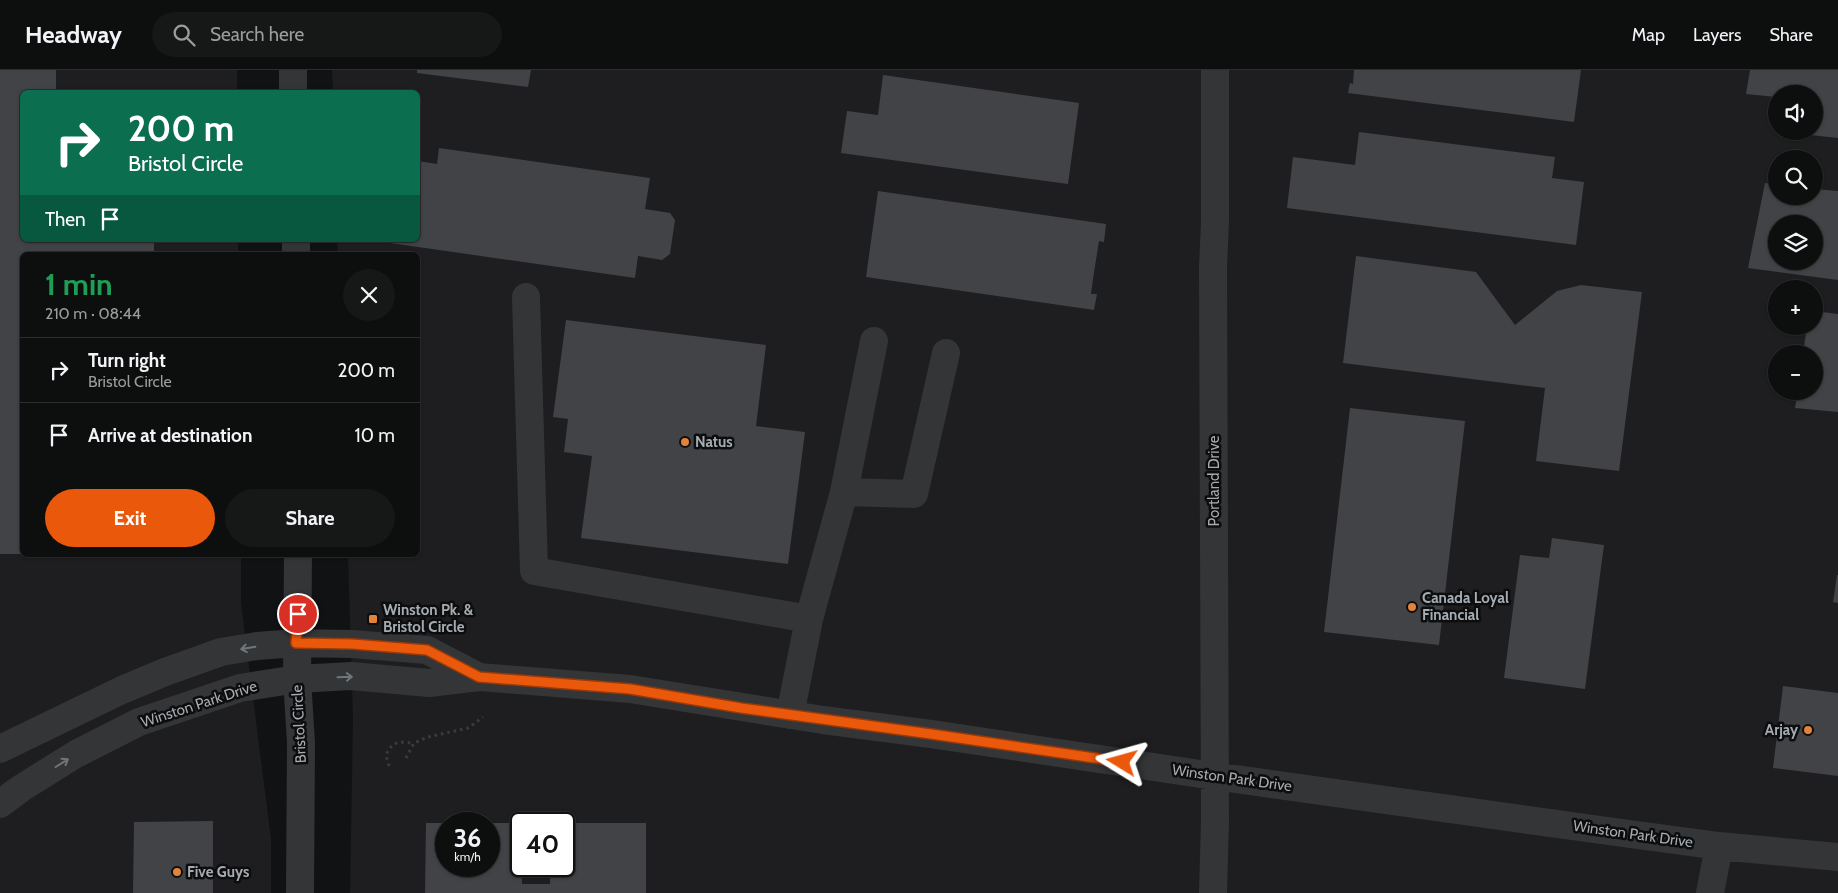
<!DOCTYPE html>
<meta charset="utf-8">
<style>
body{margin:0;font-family:Cabin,sans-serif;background:#161717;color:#f1f3f6;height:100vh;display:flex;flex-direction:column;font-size:19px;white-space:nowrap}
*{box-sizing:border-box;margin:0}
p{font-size:16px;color:#9a9c9e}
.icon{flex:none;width:28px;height:28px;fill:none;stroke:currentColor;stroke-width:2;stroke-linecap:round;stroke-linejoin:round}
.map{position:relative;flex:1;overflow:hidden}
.panel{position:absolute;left:20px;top:182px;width:400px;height:305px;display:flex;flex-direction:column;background:#0d0e0e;border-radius:8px;box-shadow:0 1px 4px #0004,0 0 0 1px #2d2e2e}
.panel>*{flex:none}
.guide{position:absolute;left:20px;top:20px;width:400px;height:152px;border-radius:8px;box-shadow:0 1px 4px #0004,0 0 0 1px #2d2e2e;background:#0b6e4f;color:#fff;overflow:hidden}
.tools{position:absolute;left:1768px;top:15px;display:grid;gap:10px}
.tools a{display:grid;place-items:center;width:55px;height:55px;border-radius:50%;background:#0d0e0e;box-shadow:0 1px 4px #0004,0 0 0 1px #2d2e2e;font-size:25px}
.speed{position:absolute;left:435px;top:742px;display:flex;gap:10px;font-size:25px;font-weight:700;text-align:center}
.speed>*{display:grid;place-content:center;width:65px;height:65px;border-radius:50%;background:#0d0e0e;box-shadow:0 1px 4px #0004,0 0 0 1px #2d2e2e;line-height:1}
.speed small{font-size:12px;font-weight:400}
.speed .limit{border:2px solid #111;border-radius:8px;background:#fff;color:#111}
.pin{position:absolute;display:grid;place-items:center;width:42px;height:42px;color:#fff;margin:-21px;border:2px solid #fff;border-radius:50%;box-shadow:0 1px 5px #0007}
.me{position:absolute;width:55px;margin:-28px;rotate:278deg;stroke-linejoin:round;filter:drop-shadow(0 0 4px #0008)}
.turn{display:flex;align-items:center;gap:18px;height:105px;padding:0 25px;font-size:22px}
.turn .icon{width:65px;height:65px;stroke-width:2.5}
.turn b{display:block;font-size:35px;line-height:42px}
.then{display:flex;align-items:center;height:48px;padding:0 25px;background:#0003;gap:10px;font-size:19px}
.round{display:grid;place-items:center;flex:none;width:52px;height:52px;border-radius:26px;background:#161717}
.head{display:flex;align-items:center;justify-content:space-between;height:85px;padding:0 25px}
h1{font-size:30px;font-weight:800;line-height:38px;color:#1e9e55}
.button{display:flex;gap:10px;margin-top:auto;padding:10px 25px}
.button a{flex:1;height:58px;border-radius:30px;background:#ea580c;color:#fff;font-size:20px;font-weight:800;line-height:58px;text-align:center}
.button a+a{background:#161717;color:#f1f3f6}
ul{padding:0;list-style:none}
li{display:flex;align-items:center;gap:15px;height:65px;padding:0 25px;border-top:1px solid #2d2e2e}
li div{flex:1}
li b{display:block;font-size:19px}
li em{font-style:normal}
header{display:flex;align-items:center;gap:30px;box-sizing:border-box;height:70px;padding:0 25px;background:#0d0e0e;border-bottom:1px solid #2d2e2e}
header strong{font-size:24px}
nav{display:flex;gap:28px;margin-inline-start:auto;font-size:18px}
.search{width:350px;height:45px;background:#161717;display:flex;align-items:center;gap:12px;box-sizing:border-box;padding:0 18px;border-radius:28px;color:#9a9c9e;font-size:19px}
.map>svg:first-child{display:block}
.built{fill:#1e1e20;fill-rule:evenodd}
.building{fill:#414346;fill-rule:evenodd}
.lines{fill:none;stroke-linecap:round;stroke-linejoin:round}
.path{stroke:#393c3e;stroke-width:3;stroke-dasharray:2.5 4;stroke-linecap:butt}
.minor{stroke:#333537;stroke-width:28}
.oneway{stroke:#71767b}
.route-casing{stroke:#983908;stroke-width:12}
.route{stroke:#ea580c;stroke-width:9}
.poi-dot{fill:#e2833a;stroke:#0d0d0e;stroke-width:2}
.labels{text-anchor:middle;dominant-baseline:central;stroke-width:5;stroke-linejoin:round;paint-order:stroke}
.poi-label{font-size:15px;font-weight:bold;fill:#a4acb2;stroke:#0d0d0e;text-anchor:start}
.street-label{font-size:15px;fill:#a4acb2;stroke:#0d0d0e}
</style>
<header>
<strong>Headway</strong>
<div class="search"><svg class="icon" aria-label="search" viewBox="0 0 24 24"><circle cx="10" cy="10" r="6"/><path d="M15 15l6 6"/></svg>Search here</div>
<nav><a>Map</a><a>Layers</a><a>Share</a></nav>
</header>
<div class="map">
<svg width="1838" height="823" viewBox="0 0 1838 823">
<rect width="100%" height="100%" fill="#111213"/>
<!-- built -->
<path class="built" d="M0,0H237V22H22V170H238V185H22V485H241V533L271,769V823H0Z
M332,0H1838V823H350L353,649L348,485H418V185H338L337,170H418V22H333ZM1776,24H1814V61H1776ZM1776,89H1814V126H1776ZM1776,154H1814V191H1776ZM1776,219H1814V256H1776ZM1776,284H1814V321H1776ZM446,754H489V796H446ZM521,754H564V796H521Z"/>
<!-- building -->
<path class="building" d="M0,0H56V22H22V170H154V185H22V484H0Z
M417,0H531L528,17L417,3Z
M1354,0H1581L1574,52L1348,23L1350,13L1353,14Z
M1750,0H1838V68L1792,63V61H1814V24H1776V27L1746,24Z
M883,5L1079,33L1068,114L841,83L847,41L878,45Z
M1359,62L1555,87L1552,108L1584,112L1576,175L1287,138L1293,87L1355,95Z
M439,78L650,108L645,139L670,143L675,150L670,184L662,190L638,186L635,208L376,171L418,170V91L437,94Z
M1765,113L1776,114V126H1814V119L1838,121V210L1748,198ZM1776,154H1814V191H1776Z
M878,121L1106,154L1104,172L1099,171L1093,209L1091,224H1097L1094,240L866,207Z
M1356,186L1476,202L1515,255L1557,221L1581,215L1642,222L1619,401L1536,391L1545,318L1343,293Z
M1814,241L1838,244V342L1795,338L1798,321H1814V284H1803L1807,256H1814Z
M566,250L766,275L756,356L805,362L788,494L581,468L592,386L564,382L568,349L553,347Z
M1350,338L1465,351L1439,575L1324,562Z
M1552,468L1604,475L1585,619L1504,608L1520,485L1549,488Z
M1837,505H1838V533L1833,532Z
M1783,616L1838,623V706L1773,698Z
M213,751V823H133L134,752Z
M426,753H446V796H489V753H521L522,814H550V796H564V753H646V823H425Z"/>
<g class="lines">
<!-- path -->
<path class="path" d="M406,688L414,673L428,667L468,658L483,647
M389,696L386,685C393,670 399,672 414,673"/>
<!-- minor -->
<path class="minor" d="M293,0V22
M296,170V185
M526,227L534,501L809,549L790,645
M844,422L914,424L946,283
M298,485L297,609L301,673L300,823
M809,549L844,422L874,271
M0,679L122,620L165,602L221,582L257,576L296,573L352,574L427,580L479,607
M0,734L20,719L76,684L139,652L240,618L297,609L351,606L429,613L479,607L630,619L823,650L931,664L1214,706L1615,762L1719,776L1838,787
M1213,823L1215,751L1213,197L1215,152V0
M1710,823L1719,776"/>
</g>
<!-- one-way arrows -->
<defs><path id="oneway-shaft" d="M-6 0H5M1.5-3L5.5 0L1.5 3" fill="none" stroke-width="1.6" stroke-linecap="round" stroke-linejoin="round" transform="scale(1.25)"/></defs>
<g class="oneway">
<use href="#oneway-shaft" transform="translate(248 578) rotate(170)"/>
<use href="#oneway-shaft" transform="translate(345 607) rotate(-2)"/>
<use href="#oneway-shaft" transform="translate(62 693) rotate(-32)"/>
</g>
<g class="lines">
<!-- route casing -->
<g class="route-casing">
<path id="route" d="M298,544L296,573L352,574L427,580L479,607L630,619L741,638L931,664L1122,692"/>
</g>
<!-- route -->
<use href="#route" class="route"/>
</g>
<!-- markers -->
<g class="poi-dot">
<circle cx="685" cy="372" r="5"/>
<circle cx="1412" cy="537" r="5"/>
<rect x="368" y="544" width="10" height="10" rx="2.5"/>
<circle cx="1808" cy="660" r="5"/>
<circle cx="177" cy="802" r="5"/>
</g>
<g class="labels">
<!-- poi labels -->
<g class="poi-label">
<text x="695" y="372">Natus</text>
<text x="1422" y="528">Canada Loyal<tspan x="1422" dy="17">Financial</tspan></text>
<text x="383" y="540">Winston Pk. &amp;<tspan x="383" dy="17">Bristol Circle</tspan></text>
<text x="1798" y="660" text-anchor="end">Arjay</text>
<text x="187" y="802">Five Guys</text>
</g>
<!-- street labels -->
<g class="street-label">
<text transform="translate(1214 411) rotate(-90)">Portland Drive</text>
<text transform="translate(199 634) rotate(-18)">Winston Park Drive</text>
<text transform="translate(299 654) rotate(-93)">Bristol Circle</text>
<text transform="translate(1232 708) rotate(8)">Winston Park Drive</text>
<text transform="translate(1633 764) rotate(8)">Winston Park Drive</text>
</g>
</g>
</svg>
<div class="tools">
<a><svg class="icon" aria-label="sound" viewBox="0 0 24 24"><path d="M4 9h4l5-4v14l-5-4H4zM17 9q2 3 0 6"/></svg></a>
<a><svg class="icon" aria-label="search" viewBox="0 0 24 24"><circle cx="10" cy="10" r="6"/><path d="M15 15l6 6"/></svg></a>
<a><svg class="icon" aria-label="layers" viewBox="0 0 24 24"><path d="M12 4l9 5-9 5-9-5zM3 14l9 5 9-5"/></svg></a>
<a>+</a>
<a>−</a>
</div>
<div class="speed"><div>36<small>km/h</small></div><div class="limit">40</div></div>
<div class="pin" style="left:298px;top:544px;background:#d93025"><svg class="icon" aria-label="arrive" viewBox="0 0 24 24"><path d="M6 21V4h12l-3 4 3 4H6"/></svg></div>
<svg class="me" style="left:1122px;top:692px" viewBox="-20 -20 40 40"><path d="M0-17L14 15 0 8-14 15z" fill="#ea580c" stroke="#fff" stroke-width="4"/></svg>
<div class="guide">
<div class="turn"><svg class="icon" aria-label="right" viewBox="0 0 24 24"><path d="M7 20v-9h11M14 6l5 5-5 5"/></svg><div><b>200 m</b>Bristol Circle</div></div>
<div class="then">Then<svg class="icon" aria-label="arrive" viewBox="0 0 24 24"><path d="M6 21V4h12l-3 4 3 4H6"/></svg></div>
</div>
<section class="panel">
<div class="head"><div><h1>1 min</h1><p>210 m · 08:44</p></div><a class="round"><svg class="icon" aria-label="close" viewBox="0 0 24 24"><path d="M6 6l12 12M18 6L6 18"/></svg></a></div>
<ul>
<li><svg class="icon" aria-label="right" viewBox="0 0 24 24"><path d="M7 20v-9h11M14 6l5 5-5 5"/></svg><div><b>Turn right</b><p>Bristol Circle</p></div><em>200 m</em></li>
<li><svg class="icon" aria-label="arrive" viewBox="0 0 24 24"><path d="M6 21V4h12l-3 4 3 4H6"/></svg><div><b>Arrive at destination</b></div><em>10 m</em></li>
</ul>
<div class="button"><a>Exit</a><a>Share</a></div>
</section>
</div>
